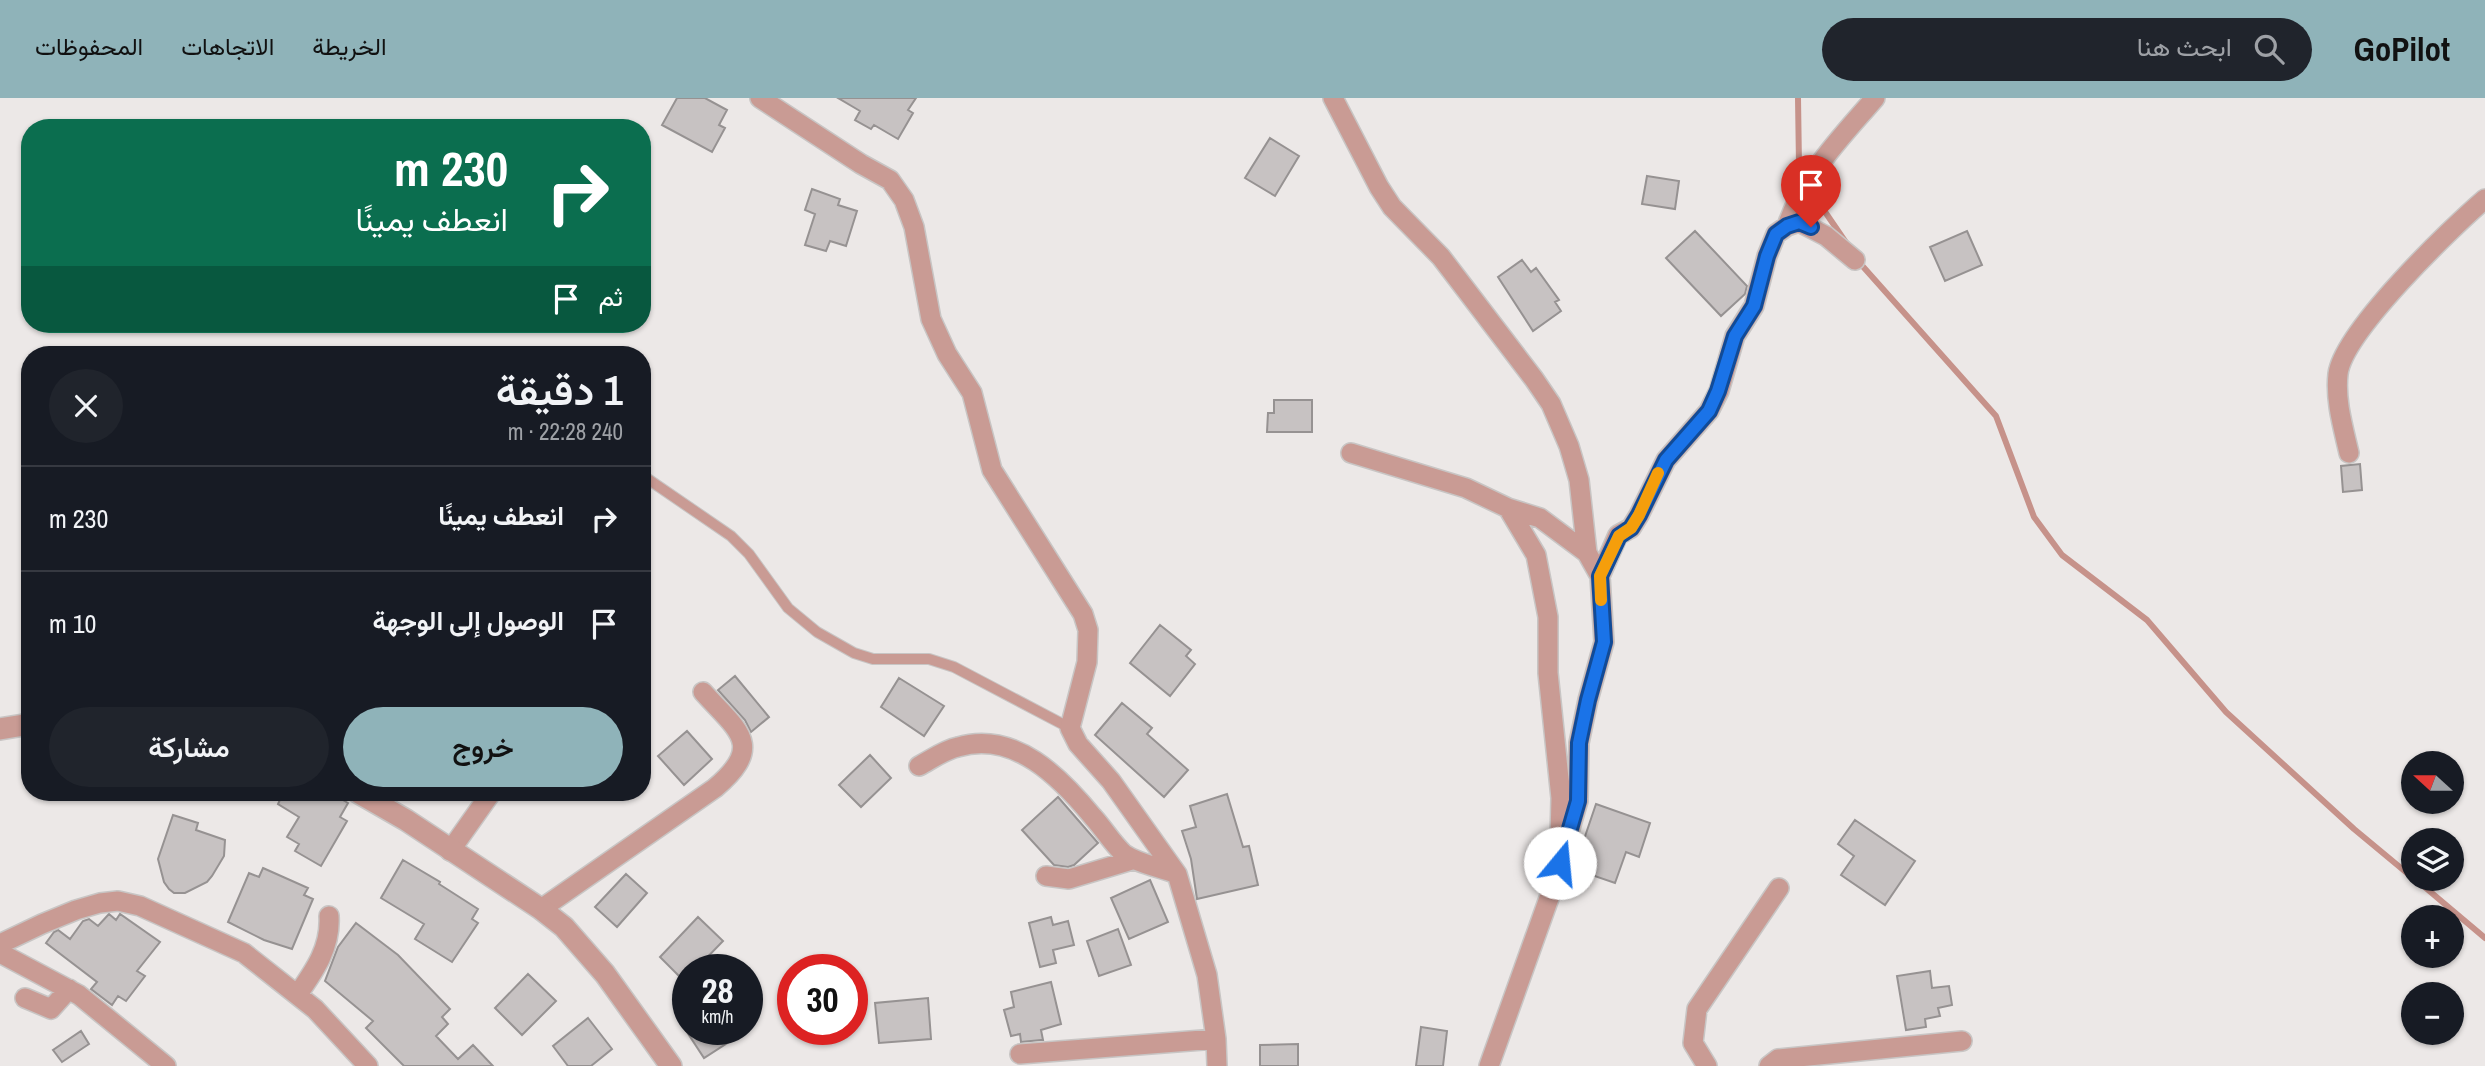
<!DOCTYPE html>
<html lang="ar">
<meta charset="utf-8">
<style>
body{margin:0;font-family:"Archivo Narrow",Vazirmatn,sans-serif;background:#20242c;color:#f1f3f6;direction:rtl;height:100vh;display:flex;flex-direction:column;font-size:26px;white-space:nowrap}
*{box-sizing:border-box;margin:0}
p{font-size:23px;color:#9ea1a6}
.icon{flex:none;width:38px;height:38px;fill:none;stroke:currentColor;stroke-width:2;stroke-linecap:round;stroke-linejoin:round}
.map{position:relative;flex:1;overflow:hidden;direction:ltr}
.side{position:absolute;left:21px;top:248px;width:630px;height:455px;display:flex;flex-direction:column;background:#171b24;border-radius:28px;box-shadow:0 2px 5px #0004;direction:rtl}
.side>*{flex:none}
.top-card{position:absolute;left:21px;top:21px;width:630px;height:214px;border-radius:28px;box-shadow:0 2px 5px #0004;direction:rtl;background:#0b6e4f;color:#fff;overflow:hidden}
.needle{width:46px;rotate:291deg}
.controls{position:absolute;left:2401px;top:653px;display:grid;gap:14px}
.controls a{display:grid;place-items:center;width:63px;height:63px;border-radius:50%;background:#171b24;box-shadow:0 2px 5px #0004;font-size:35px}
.speed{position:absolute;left:672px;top:856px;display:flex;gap:14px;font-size:35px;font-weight:700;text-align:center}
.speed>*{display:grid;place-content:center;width:91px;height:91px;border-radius:50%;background:#171b24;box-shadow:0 2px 5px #0004;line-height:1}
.speed small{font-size:18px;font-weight:400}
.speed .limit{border:10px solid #d22;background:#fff;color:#111}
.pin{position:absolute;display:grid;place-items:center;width:60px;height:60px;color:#fff;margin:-72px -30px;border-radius:50% 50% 50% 0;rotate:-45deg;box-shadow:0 0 7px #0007}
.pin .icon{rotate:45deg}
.me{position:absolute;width:77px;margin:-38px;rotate:17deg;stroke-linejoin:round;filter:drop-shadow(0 0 5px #0008)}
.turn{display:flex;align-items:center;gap:24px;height:147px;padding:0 28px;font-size:32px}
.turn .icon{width:91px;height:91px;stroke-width:2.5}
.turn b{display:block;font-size:49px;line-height:60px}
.then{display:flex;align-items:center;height:66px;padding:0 28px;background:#0003;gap:14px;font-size:26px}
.round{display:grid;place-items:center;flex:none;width:74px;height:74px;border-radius:37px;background:#20242c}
.summary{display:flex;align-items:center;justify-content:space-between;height:119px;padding:0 28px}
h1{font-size:42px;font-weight:600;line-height:52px}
.primary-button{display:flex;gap:14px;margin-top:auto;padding:14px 28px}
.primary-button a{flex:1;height:80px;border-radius:42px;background:#8fb3b9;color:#111;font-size:28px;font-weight:600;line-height:80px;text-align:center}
.primary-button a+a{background:#20242c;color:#f1f3f6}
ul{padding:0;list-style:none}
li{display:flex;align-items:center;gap:21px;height:105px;padding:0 28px;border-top:2px solid #363941}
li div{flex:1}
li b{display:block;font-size:26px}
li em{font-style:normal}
header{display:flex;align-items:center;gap:42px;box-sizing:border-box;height:98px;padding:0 35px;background:#8fb3b9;color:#111}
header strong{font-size:33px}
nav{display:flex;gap:38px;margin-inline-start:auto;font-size:24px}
.search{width:490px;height:63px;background:#20242c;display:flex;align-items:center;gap:18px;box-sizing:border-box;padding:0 24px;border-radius:38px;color:#9ea1a6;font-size:26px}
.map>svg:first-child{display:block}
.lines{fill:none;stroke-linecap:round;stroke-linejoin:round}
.stream{stroke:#c6928a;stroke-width:6}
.building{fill:#c7c2c2;stroke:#969292;stroke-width:2}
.service-casing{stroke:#c8c5c4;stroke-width:12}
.minor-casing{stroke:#c8c5c4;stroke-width:22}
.tertiary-casing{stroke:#c8c5c4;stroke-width:24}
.service{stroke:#c99b94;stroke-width:10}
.minor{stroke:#c99b94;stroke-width:19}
.tertiary{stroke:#c99b94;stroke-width:21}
.route-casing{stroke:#114b97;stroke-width:18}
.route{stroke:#1a73e8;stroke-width:12}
.slow{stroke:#f59e0b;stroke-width:12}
</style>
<header>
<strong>GoPilot</strong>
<div class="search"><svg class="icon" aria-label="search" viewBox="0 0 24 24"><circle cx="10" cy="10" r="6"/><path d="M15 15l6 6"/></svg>ابحث هنا</div>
<nav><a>الخريطة</a><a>الاتجاهات</a><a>المحفوظات</a></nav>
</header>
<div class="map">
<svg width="2485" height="968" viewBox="0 0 2485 968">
<rect width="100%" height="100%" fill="#ece8e7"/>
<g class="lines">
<!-- stream -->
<path class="stream" d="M1798,0L1799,67L1819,105L1847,146
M1858,163L1996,318L2034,419L2062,457L2147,522L2226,614L2354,731L2413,780
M2414,780L2485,840"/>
</g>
<!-- building -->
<path class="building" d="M677,0H705L727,12L719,27L725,30L712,54L662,27Z
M838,0H916L908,12L913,15L898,41L874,27L871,31L855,22L860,13Z
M1270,40L1299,58L1275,98L1245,80Z
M1647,78L1679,83L1675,111L1642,106Z
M812,91L840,101L838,107L857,113L846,148L830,143L826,153L805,147L815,116L805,112Z
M1695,133L1747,188L1745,196L1721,218L1666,160Z
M1967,133L1982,167L1945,183L1930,149Z
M1522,162L1531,174L1536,170L1559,202L1555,204L1561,213L1533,233L1498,179Z
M1274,302H1312V334H1267L1268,315H1274Z
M2360,366L2362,392L2343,394L2341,368Z
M1160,527L1191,552L1186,558L1195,566L1170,598L1130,565Z
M735,578L769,619L751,634L745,622L718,592Z
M899,580L944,608L924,638L881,609Z
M1122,605L1152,630L1147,636L1188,672L1164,699L1095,637Z
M687,633L712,661L684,687L658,658Z
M870,657L891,680L861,709L839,687Z
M283,695H331L348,705L340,719L347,723L321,768L295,753L299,746L287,739L299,719L278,706Z
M1227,696L1243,749L1249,748L1258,787L1197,801L1191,761L1182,733L1196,729L1190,708Z
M1058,699L1098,745L1074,767L1068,769L1054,767L1022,732Z
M1596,706L1650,725L1639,759L1626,754L1615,785L1574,771Z
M173,717L198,725L196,732L225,742L224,758L212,778L207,784L185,795H174L169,791L164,784L158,761Z
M1855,722L1915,763L1885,807L1841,777L1854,758L1838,746Z
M403,762L440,784L439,786L478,811L472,821L478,825L452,864L415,841L424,826L381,800Z
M263,770L308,790L304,797L313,801L292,851L264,842L228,824L249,775L259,779Z
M626,776L647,795L617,829L595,809Z
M1150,782L1168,824L1129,841L1111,800Z
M109,816L116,822L120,816L160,844L137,873L145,878L126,903L118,898L112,907L91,891L97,884L46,845L54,834L58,832L70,841L83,823L89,821L98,828Z
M698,819L723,843L695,872H688V879L684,883L660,859Z
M1051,819L1053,827L1068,823L1074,847L1053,852L1056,865L1040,869L1029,825Z
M356,825L398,857L450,911L442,919L448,926L436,938L458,961L473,947L493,968H404L366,930L373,923L325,883L338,849Z
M1118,831L1131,867L1099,878L1087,843Z
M1930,873L1932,890L1949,888L1952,907L1938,910L1940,918L1925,921L1926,929L1906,932L1897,878Z
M528,876L556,903L522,937L495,910Z
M1051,884L1061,926L1041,932L1043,942H1041L1021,944L1020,936L1011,938L1004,912L1014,909L1011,894Z
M928,900L931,941L879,945L875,905Z
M588,920L612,951L591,968H568L553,948Z
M1421,929L1447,933L1443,968H1416Z
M685,931H749L704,960Z
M81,933L89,946L62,964L53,952Z
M1298,946V968H1260V947Z"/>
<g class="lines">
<!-- service casing -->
<g class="service-casing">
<path id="service" d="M642,377L731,438L749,456L788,510L817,534L854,555L873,561H929L954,569L1070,630"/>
</g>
<!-- minor casing -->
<g class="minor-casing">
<path id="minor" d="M760,0L861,66L890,82L904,102L914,129L931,221L947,256L972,295L992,372L1083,516L1088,532L1087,564L1070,630L1078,646L1111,683L1177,776L1207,877L1216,941L1217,968
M1333,0L1379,89L1392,109L1441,159L1534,281L1551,306L1569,348L1579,382L1587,455L1600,478L1604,544L1588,602L1579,645L1578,703L1553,789L1489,968
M1787,128C1806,74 1839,42 1875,0
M1351,355L1466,390L1508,410L1536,457L1548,519V575L1561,700L1560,740
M2349,355C2343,329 2335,302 2338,276C2343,234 2451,130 2485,101
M1508,410L1540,420L1587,455
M1600,478L1618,437L1631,430L1639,417L1666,362L1709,313L1719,293L1735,238L1754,208L1767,158L1776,136L1787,128L1799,124L1826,138L1855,162
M919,668C932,661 944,652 958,649C1015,632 1061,680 1093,719C1104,731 1112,745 1124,756C1138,766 1160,769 1177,776
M450,753L491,695
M1046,778L1069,781L1132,762
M541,811L715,690C766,647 737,632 703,594
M0,846L42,826L76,812L100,805L118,803L140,808L244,855L315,911L368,968
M0,855L79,897L166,968
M298,896C315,872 331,849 329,818
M25,900L51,911L69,891
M1020,956L1216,941
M1707,968L1693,945L1697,911L1779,790
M1769,968L1778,961L1962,943"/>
</g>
<!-- tertiary casing -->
<g class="tertiary-casing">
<path id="tertiary" d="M0,631L30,626
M359,695L406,722L541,811L564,829L605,876L671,968"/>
</g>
<!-- service -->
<use href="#service" class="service"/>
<!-- minor -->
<use href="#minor" class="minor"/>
<!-- tertiary -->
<use href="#tertiary" class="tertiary"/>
</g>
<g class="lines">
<!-- route casing -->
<g class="route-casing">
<path id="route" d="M1560,765L1578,703L1579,645L1588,602L1604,544L1600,478L1619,438L1631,430L1639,417L1666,362L1709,313L1718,293L1735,238L1754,208L1767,158L1776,136L1787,128L1799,124L1811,129"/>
</g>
<!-- route -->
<use href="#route" class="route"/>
<!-- slow -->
<path class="slow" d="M1601,502L1600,478L1619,438L1631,430L1639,417L1658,375"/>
</g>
</svg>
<div class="controls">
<a><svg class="needle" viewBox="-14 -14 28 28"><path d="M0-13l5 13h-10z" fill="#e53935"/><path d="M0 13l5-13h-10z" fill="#9ea1a6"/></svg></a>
<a><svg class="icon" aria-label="layers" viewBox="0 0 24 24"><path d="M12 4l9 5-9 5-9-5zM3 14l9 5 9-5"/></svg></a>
<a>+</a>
<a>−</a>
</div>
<div class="speed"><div>28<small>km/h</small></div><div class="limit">30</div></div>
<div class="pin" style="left:1811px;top:129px;background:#d93025"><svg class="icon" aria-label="arrive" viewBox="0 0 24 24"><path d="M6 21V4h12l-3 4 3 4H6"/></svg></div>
<svg class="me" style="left:1560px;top:765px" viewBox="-20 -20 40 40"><circle r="19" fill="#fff"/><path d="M0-13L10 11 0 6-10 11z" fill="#1a73e8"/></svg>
<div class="top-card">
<div class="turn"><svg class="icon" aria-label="right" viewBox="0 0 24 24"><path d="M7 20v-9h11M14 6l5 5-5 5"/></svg><div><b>230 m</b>انعطف يمينًا</div></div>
<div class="then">ثم<svg class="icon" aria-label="arrive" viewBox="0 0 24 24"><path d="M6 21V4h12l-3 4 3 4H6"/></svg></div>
</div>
<section class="side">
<div class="summary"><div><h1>1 دقيقة</h1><p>240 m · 22:28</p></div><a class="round"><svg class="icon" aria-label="close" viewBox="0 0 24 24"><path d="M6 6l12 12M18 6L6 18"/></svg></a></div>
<ul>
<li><svg class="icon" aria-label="right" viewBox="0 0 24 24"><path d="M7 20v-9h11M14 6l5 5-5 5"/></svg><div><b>انعطف يمينًا</b></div><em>230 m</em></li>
<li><svg class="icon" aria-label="arrive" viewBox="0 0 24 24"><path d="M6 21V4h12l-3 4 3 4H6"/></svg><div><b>الوصول إلى الوجهة</b></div><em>10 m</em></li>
</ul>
<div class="primary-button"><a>خروج</a><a>مشاركة</a></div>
</section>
</div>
